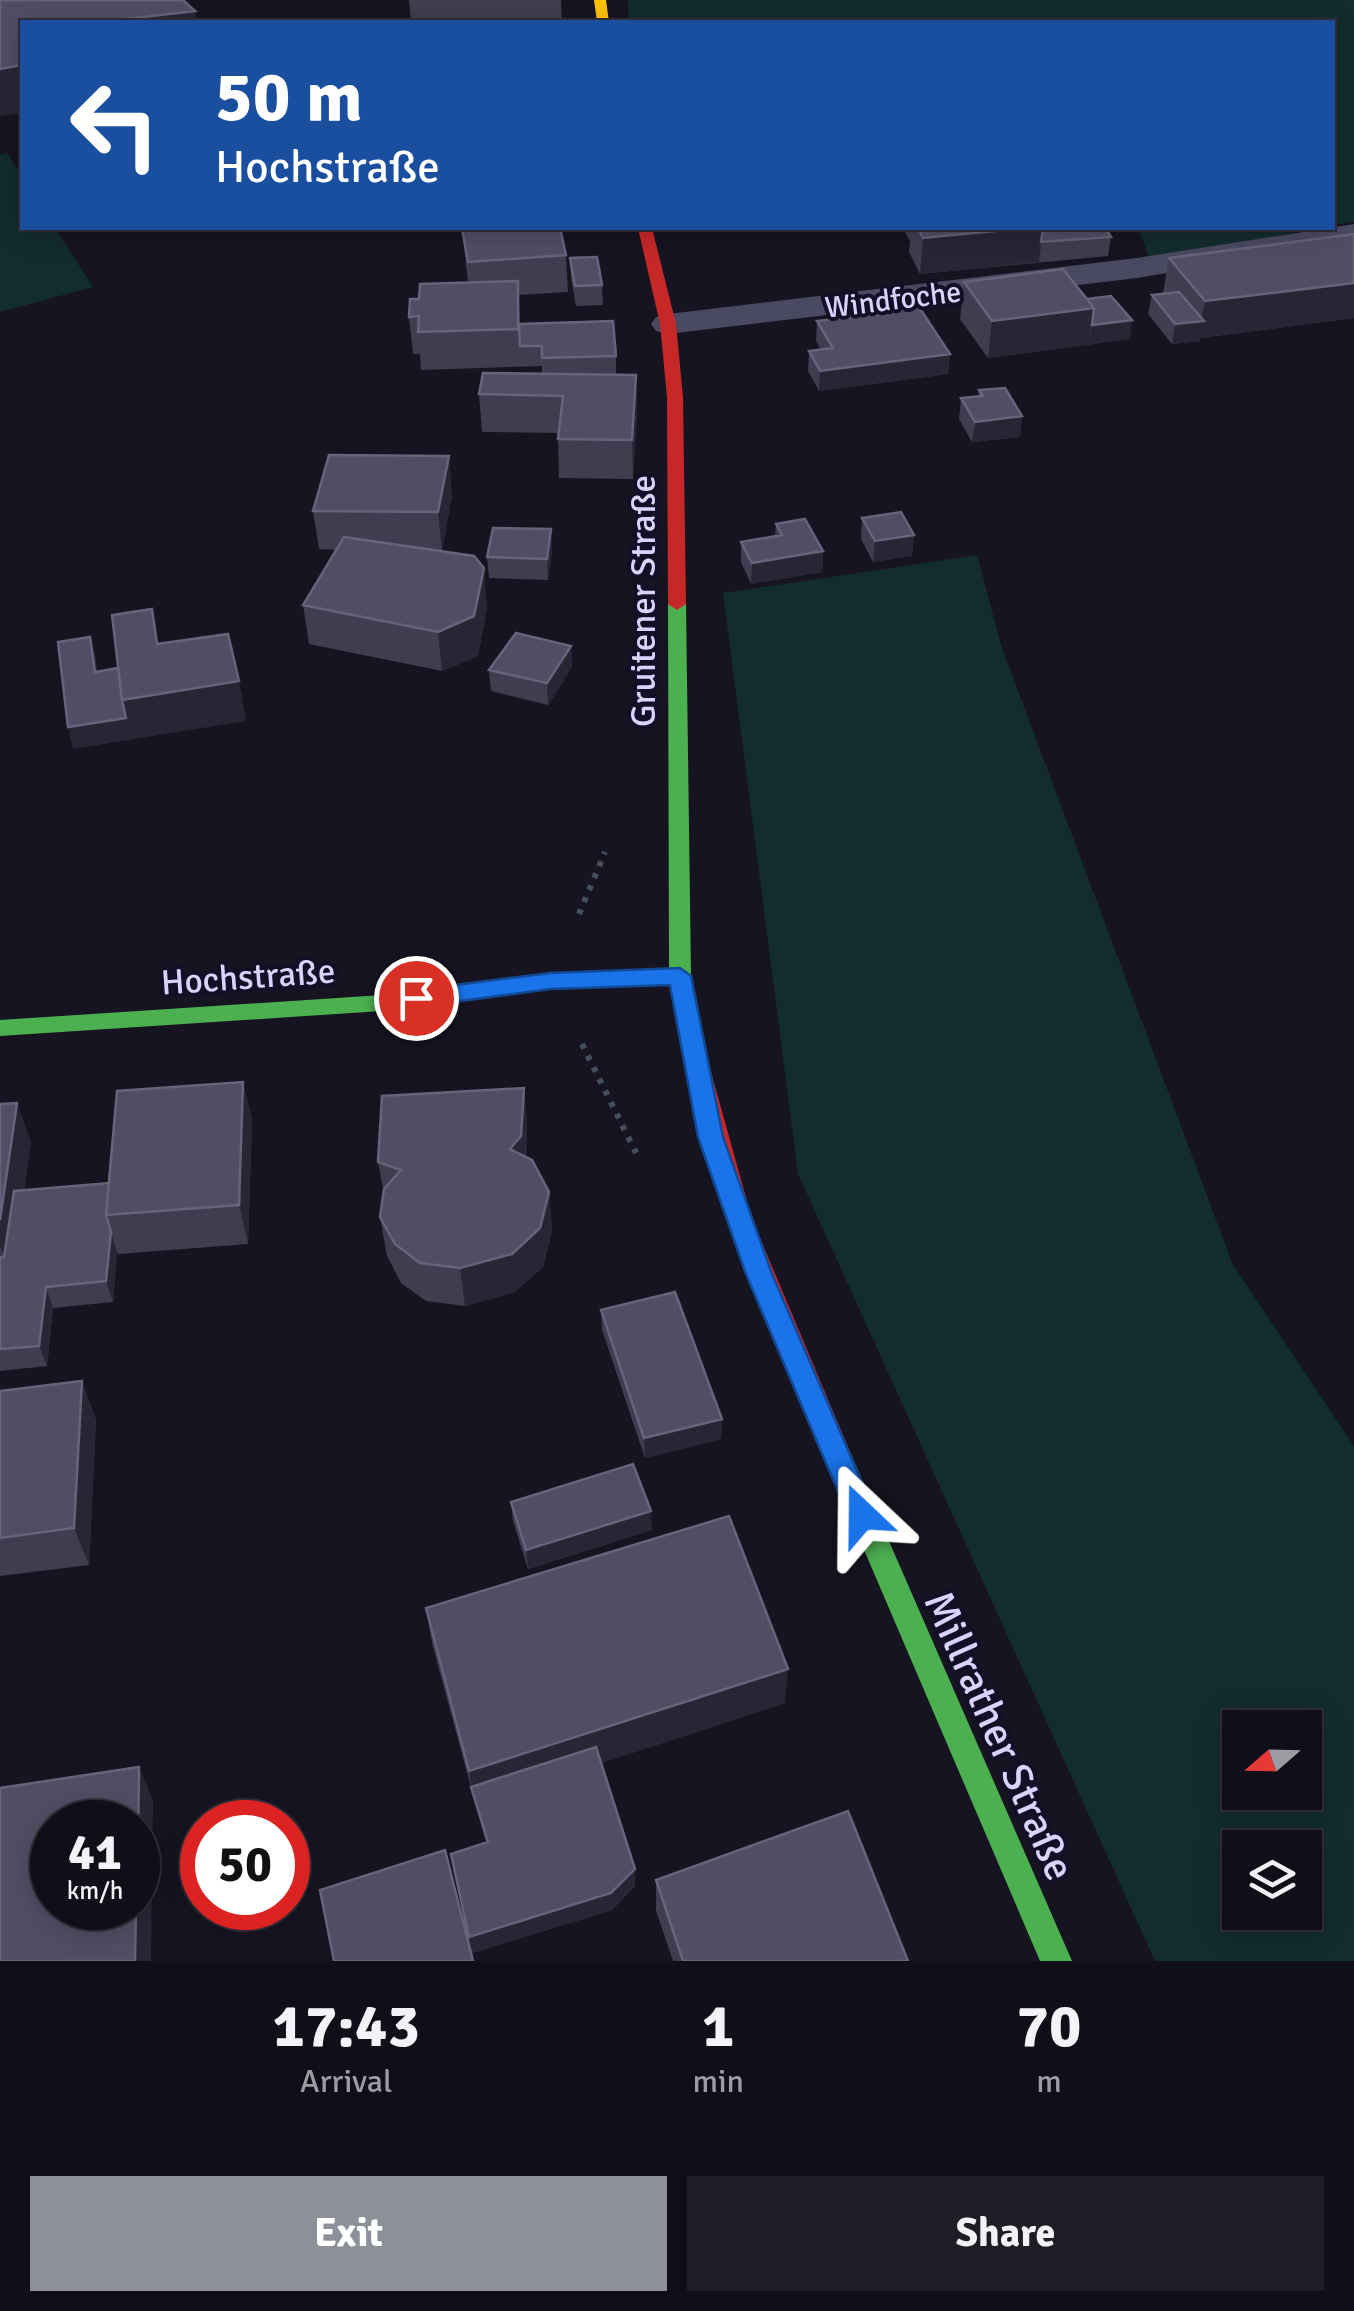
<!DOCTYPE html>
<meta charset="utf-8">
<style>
body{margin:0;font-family:Signika,sans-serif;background:#1e1d26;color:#f1f3f6;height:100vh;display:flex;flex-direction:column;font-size:38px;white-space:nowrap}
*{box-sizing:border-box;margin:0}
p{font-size:32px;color:#9c9ca2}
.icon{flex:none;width:55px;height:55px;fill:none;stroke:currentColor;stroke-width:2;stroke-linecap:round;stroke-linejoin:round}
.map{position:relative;height:1961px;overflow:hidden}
.side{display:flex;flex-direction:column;background:#100f19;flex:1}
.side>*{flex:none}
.guide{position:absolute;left:20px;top:20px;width:1315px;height:210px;border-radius:0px;box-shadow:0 5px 25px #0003,0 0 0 2px #302f38;background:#1a4fa0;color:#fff;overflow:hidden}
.needle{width:65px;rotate:250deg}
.fabs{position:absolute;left:1222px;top:1710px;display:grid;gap:20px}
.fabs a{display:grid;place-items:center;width:100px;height:100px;border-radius:0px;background:#100f19;box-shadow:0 5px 25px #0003,0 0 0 2px #302f38;font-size:50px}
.speed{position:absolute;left:30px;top:1800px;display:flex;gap:20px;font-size:50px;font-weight:700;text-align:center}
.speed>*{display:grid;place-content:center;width:130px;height:130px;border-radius:50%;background:#100f19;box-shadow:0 5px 25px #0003,0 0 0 2px #302f38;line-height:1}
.speed small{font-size:25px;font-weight:400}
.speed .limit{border:15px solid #d22;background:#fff;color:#111}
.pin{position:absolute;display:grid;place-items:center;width:85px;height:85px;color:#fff;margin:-42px;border:5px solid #fff;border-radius:50%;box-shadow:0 2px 10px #0007}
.me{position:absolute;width:110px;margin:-55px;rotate:337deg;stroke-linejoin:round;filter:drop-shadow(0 0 8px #0008)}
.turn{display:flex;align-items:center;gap:35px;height:210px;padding:0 30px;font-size:45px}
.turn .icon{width:130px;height:130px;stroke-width:2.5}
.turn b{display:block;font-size:70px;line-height:85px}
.eta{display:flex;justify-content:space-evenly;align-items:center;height:170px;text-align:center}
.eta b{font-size:60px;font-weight:700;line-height:70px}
.button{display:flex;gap:20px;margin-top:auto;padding:20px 30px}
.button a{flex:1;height:115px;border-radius:0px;background:#8c9099;color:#fff;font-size:40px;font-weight:700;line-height:115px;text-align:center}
.button a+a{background:#1e1d26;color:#f1f3f6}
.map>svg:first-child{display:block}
.green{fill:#132c2d;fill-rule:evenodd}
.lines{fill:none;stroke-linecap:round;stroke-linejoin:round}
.path{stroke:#44505f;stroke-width:6;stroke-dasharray:5 8;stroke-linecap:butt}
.lane{fill:#4a4962;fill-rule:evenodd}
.fast{fill:#4caf50;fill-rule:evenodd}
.slow{fill:#ffc107;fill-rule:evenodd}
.jam{fill:#c62828;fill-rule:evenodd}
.wall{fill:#403d50}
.shaded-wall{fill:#282635}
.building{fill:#504e63;stroke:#66637b;stroke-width:2.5}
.route{fill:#1a73e8;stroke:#114b97;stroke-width:2.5}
.labels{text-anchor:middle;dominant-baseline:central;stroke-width:8;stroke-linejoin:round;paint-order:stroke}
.far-street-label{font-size:30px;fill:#d9d4ff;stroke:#130f26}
.street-label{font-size:35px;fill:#d9d4ff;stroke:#130f26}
.near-street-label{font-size:42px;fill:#d9d4ff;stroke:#130f26}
</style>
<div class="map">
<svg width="1354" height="1961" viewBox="0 0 1354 1961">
<rect width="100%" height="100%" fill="#161421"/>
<!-- green -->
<path class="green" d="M628,0H1354V222L1333,225L1332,22H629Z
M7,153L22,177V228H55L93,287L0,312V155Z
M1138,228H1321L1150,259Z
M977,555L1002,648L1233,1265L1354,1446V1961H1155L798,1174L723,593ZM1240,1728H1305V1792H1240ZM1240,1848H1305V1912H1240Z"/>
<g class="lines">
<!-- path -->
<path class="path" d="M579,914L605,852
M582,1044L636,1153"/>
<!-- lane -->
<path class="lane" d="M1354,224V242L1137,278L668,334L656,331L651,324L656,317L668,314L1137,258Z"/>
<!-- fast -->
<path class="fast" d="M677,598L686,604L691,976L711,1072L707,1078H691L687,1072L670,984L550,989L382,1011L0,1036V1020L382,995L550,973L669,968L668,604Z
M837,1442L847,1446L851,1454L1072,1961H1040L823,1454L827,1446Z"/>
<!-- slow -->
<path class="slow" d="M594,0H606L609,22H597Z"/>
<!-- jam -->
<path class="jam" d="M638,228H652L676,324L683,397L686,604L677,610L668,604L667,397L660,324Z
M699,1063L707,1066L711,1072L752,1219L851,1454L847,1462L837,1466L827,1462L823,1454L727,1219L687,1072L691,1066Z"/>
</g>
<!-- wall -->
<path class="wall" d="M409,0H561L562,22H411Z
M462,228L566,255L568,292L519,295L520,324L616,356V374L636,375L637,412L633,479L559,478L558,433L482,432L479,394L542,373V366L421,370L420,354H413L409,317L419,299L468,282Z
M903,228H1105L1111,237L1108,256L920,274L909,252L910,241Z
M1354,234V318L1200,338V341L1172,344L1148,314L1152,295L1163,293L1169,258Z
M570,258L602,285L603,305L576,306L571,278Z
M964,282L1087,299L1132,320L1129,339L988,358L960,319Z
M878,308L950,354L948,374L819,391L808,371L809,351L821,350L816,341L817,321L877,314Z
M979,390L1022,416L1020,437L972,442L959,419L961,398L978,396Z
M452,495L442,551L487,607L478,656L442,671L309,644L303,605L337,550L319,549L313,511Z
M862,518L914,535L912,556L873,562L861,539Z
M776,524L823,551L822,572L751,584L741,562V542L775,536Z
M551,529L552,550L548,580L489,578L487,557Z
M571,646L572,667L548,705L491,691L489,670Z
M243,1082L252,1121L248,1244L118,1254L117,1252L113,1302L53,1308L47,1366L0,1371V1104L31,1142L24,1190L109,1183Z
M524,1088L527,1127L526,1156L549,1192L552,1231L543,1267L515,1292L465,1306L426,1301L401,1283L387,1256L380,1217L384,1194L378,1162Z
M601,1310L722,1419L721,1439L645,1458L602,1330Z
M0,1391L96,1419L89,1565L0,1576Z
M511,1502L652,1530L528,1569L513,1521Z
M426,1608L785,1703L601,1763L635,1886L612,1910L472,1953L451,1854L486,1843L432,1643Z
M656,1880L908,1961H673L656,1911Z"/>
<!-- shaded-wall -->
<path class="shaded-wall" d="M195,11L197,22H100Z
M22,65V113L0,116V69Z
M1026,228H1043L1039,262L920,274L923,238Z
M1354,283V318L1200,338V341L1172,344L1175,324L1201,321L1205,301Z
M1094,308L1088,345L988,358L992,321Z
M1132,320L1129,339L1088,345L1092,325Z
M950,354L948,374L819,391L820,371Z
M636,375L637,412L633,479L632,440Z
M1022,416L1020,437L972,442L975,422Z
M449,456L452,495L442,551L438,512Z
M551,529L552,550L548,580L547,559Z
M914,535L912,556L873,562L875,541Z
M823,551L822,572L751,584L752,563Z
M484,568L487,607L478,656L442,671L438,632Z
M90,637L96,658L100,693L95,672Z
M571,646L572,667L548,705L547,683Z
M239,681L246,721L73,749L68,727L122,700Z
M243,1082L252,1121L248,1244L239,1205Z
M524,1088L527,1127L524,1175L510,1149Z
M17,1103L31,1142L12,1277L0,1246V1220Z
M549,1192L552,1231L543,1267L515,1292L465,1306L460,1268Z
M111,1232L117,1252L113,1302L106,1281Z
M46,1287L53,1308L47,1366L39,1346Z
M82,1381L96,1419L89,1565L74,1528Z
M722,1419L721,1439L645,1458L644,1438Z
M651,1511L652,1530L528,1569L526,1550Z
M788,1669L785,1703L477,1804L471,1787L474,1804L469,1771Z
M139,1767L153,1800L151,1961H135Z
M635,1869V1886L612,1910L472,1953L469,1937Z"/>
<!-- building -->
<path class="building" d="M0,0H183L195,11L100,22H22V65L0,69Z
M462,228H560L566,255L468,262Z
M918,228H1026L923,238Z
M1043,228H1105L1111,237L1041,242Z
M1354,234V283L1205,301L1169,258Z
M597,257L602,285L575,286L570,258Z
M1063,269L1094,308L992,321L964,282Z
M518,281V329L418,332L419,316L409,317L410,299H419L420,284Z
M1179,292L1204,321L1175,324L1152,295Z
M1111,296L1132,320L1092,325L1094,308L1087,299Z
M917,304L950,354L820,371L809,351L833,348L817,321L881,314L878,308Z
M613,321L616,356L542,358V346H520L519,324Z
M483,373L636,375L632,440L558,439L563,396L479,394Z
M1005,388L1022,416L975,422L961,398L983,396L979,390Z
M329,455L449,456L438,512L313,511Z
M901,512L914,535L875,541L862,518Z
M805,519L823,551L752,563L741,542L782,535L776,524Z
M493,528L551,529L547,559L487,557Z
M344,537L474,556L484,568L474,616L438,632L303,605Z
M152,609L157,644L228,634L239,681L122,700L112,615Z
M516,633L571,646L547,683L489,670Z
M90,637L95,672L118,668L122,700L126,718L68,727L58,642Z
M243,1082L239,1205L106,1215L117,1091Z
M524,1088L521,1136L510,1149L532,1160L549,1192L540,1228L512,1254L460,1268L420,1263L395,1244L380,1217L384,1189L401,1170L378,1162L382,1096Z
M17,1103L0,1220V1104Z
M109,1183L106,1215L111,1232L106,1281L46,1287L39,1346L0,1349V1257H4L14,1191Z
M675,1292L722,1419L644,1438L601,1310Z
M82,1381L74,1528L0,1538V1391Z
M633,1464L651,1511L526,1550L511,1502Z
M729,1516L788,1669L469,1771L426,1608Z
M596,1747L635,1869L611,1893L469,1937L451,1854L488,1842L471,1787Z
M139,1767L138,1848V1822H52V1908H136L135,1961H0V1788Z
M848,1811L908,1961H683L656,1880Z
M445,1850L473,1961H334L320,1890Z"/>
<!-- route -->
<path class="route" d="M680,968L691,976L723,1137L772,1274L876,1515L872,1524L862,1528L852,1524L848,1515L746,1274L698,1137L670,985L550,989L416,1007L404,998L416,990L550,973Z"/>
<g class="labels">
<!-- far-street labels -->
<g class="far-street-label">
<text transform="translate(893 300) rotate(-7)">Windfoche</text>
</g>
<!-- street labels -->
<g class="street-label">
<text transform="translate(643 601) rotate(-90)">Gruitener Straße</text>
<text transform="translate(248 977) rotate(-4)">Hochstraße</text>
</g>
<!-- near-street labels -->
<g class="near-street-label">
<text transform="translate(999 1736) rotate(66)">Millrather Straße</text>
</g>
</g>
</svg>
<div class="fabs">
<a><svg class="needle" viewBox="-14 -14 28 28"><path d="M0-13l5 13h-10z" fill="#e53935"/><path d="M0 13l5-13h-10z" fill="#9c9ca2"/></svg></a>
<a><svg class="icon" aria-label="layers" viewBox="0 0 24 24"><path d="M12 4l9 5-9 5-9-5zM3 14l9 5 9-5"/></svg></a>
</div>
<div class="speed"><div>41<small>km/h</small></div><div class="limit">50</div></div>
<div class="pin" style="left:416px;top:998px;background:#d93025"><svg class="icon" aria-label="arrive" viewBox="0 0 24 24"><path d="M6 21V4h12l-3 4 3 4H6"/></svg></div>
<svg class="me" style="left:862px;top:1515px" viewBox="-20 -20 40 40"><path d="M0-17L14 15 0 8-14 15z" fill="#1a73e8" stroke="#fff" stroke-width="4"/></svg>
<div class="guide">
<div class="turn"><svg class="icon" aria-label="left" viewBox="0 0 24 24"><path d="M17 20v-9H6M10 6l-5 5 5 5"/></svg><div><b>50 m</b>Hochstraße</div></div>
</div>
</div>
<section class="side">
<div class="eta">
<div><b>17:43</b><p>Arrival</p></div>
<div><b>1</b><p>min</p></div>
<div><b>70</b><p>m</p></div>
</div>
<div class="button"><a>Exit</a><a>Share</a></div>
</section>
